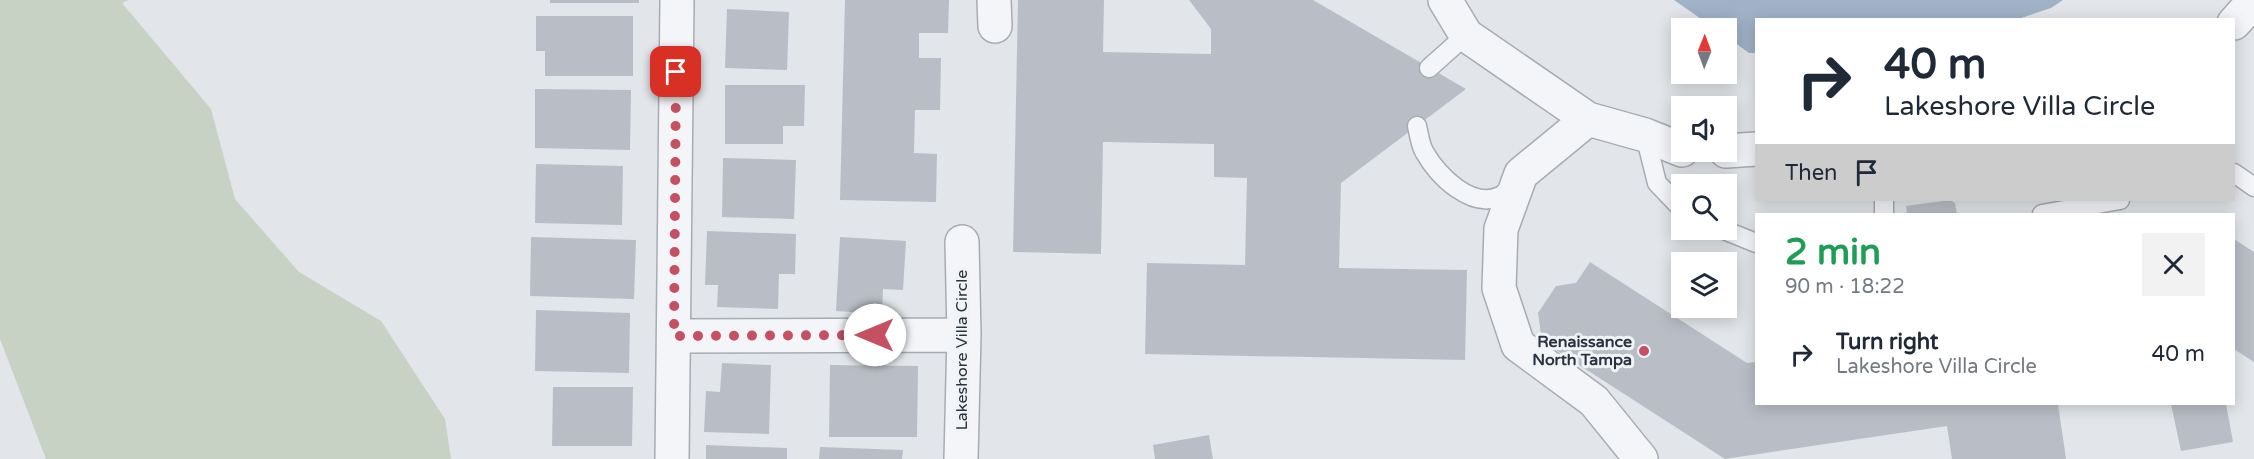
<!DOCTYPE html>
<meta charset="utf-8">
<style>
body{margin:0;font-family:"Varela Round",sans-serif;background:#f2f2f3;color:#1f2937;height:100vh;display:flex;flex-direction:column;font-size:22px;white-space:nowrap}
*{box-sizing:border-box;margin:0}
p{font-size:20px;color:#747a83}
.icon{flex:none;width:33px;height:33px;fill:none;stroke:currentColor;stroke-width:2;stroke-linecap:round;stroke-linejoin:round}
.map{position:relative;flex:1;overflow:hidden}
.drawer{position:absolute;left:1755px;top:213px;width:480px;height:192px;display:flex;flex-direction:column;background:#fff;border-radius:0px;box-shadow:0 3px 15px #0003}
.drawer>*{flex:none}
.top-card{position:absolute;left:1755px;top:18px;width:480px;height:183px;border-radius:0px;box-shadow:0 3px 15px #0003;background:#fff;color:#1f2937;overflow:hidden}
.needle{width:39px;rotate:1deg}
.tools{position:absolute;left:1671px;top:18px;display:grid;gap:12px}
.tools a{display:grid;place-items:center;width:66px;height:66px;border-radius:0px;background:#fff;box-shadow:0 3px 15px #0003;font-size:30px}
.pin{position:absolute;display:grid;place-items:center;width:51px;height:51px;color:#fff;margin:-26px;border-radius:12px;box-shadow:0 3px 9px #0006}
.me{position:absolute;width:66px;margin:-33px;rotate:270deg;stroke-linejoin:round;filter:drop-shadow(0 0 4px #0008)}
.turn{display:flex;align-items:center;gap:21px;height:126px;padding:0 30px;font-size:27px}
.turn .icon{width:78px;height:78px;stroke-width:2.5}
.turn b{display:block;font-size:42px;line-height:51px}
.then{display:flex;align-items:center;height:57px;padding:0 30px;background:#0003;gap:12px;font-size:22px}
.round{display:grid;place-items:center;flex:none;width:63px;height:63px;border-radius:0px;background:#f2f2f3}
.headline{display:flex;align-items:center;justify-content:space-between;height:102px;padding:0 30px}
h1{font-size:36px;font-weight:800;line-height:45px;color:#1e9e55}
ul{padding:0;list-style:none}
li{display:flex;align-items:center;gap:18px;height:78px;padding:0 30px}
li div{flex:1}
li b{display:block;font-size:22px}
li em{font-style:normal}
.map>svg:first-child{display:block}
.green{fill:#c7d2c4}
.water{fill:#a0b2c7}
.building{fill:#b9bec6}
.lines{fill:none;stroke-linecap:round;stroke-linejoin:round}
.lane-casing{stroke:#a7acb3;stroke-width:21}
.street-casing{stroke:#a7acb3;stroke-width:36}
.lane{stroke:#f4f5f8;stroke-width:18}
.street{stroke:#f4f5f8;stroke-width:33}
.route{stroke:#c55062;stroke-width:10;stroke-dasharray:0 18}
.poi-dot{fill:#c55062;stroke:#f1f4f7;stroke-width:2}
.labels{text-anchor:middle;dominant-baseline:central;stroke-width:6;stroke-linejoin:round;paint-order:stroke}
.poi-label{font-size:16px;font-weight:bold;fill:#2b3340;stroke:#f1f4f7;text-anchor:end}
.street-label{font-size:16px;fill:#2b3340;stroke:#f1f4f7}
</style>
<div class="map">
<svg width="2254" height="459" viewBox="0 0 2254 459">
<rect width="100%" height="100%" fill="#e2e5e9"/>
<!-- green -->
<path class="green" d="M0,0H129L122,3L211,109L235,199L299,272L381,321L445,419L451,459H46L0,339Z"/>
<!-- water -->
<path class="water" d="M1674,0H2063L2051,8L2018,19L1756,20V53H1749L1727,37L1726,28H1714Z"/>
<!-- building -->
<path class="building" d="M550,0H639V3H550Z
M845,0H949L948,33H919V58H941L940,110H915L914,153L937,154L936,202L840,200Z
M1018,0H1104L1103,52L1211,54V29L1189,0H1313L1466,89L1341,183L1339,268L1467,270L1465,360L1145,354L1147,263L1245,265L1247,178L1214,177V144L1103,142L1101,254L1013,252Z
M727,9L789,12L787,70L725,68Z
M536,16H633V76H545V51H536Z
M725,85H805L804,126H783V144H725Z
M535,89L631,90L630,150L535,148Z
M723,158L796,160L794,219L722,217Z
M536,164L623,166L622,225L535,223Z
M1950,200L1955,203L1957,214H1907L1906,206Z
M707,231L796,234L795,274H779L778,309L717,307L718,285H705Z
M531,237L636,240L634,299L530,296Z
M840,237L906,241L903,290L883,289L882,314L836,311Z
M2234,239L2254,252V362L2234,349Z
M1590,262L1747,363L1756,362V404H2058L2066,459H1952L1947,426L1725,459L1542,341L1538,313L1556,286L1576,283Z
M536,310L630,313L629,373L535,371Z
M722,363L771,365L769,434L704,432L706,391L720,392Z
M830,365L918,366L917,437H829Z
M553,387H633L632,446H552Z
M2171,404H2226L2233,442L2181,451Z
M1209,435L1213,459H1155L1153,445Z
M706,445L787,448V459H706Z
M820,447L903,450L902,459H819Z"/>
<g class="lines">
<!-- lane casing -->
<g class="lane-casing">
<path id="lane" d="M1429,68L1466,35
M1417,126C1419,134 1420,145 1425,153C1437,175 1472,210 1500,196C1505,194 1510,187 1513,183
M1645,135L1657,183L1682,209
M2234,173L2254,187
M1884,200V214
M2042,214L2120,200
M1724,230L1756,243"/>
</g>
<!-- street casing -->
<g class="street-casing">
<path id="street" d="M994,0L995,26
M1445,0L1466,35L1588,119L1645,135L1682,150
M2234,23L2254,1
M1588,119L1521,174L1501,229L1499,288L1518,345L1594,401L1641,459
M1726,151L1756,149
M674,336L964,335
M672,459L677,0
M961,459L964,335L962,242"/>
</g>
<!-- lane -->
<use href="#lane" class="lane"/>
<!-- street -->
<use href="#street" class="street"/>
</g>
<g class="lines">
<!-- route -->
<path class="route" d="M676,72L674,336L875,335"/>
</g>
<!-- markers -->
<circle class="poi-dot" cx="1644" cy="351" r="6"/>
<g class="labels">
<!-- poi labels -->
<g class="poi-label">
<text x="1632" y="342">Renaissance<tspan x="1632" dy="18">North Tampa</tspan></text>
</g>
<!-- street labels -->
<g class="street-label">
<text transform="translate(962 350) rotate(-90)">Lakeshore Villa Circle</text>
</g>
</g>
</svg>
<div class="tools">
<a><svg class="needle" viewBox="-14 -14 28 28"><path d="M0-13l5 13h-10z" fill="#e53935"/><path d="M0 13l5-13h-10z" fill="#747a83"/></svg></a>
<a><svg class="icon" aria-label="sound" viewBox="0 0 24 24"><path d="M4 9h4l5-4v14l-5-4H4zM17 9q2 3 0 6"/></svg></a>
<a><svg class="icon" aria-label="search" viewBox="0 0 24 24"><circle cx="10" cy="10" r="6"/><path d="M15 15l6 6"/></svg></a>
<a><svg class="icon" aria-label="layers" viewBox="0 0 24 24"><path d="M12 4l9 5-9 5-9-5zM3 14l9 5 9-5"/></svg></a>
</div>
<div class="pin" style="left:676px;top:72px;background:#d93025"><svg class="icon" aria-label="arrive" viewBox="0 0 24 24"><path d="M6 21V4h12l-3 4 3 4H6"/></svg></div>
<svg class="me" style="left:875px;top:335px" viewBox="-20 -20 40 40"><circle r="19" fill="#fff"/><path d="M0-13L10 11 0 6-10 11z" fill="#c55062"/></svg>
<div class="top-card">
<div class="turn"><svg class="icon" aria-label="right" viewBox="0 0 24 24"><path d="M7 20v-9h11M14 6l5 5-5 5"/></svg><div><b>40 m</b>Lakeshore Villa Circle</div></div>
<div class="then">Then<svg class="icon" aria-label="arrive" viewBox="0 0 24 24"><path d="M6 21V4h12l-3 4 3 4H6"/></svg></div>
</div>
<section class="drawer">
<div class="headline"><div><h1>2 min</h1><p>90 m · 18:22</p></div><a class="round"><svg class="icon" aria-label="close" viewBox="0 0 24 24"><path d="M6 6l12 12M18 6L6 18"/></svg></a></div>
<ul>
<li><svg class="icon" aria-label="right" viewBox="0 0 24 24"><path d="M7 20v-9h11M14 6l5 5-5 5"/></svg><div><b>Turn right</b><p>Lakeshore Villa Circle</p></div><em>40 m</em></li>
</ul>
</section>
</div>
